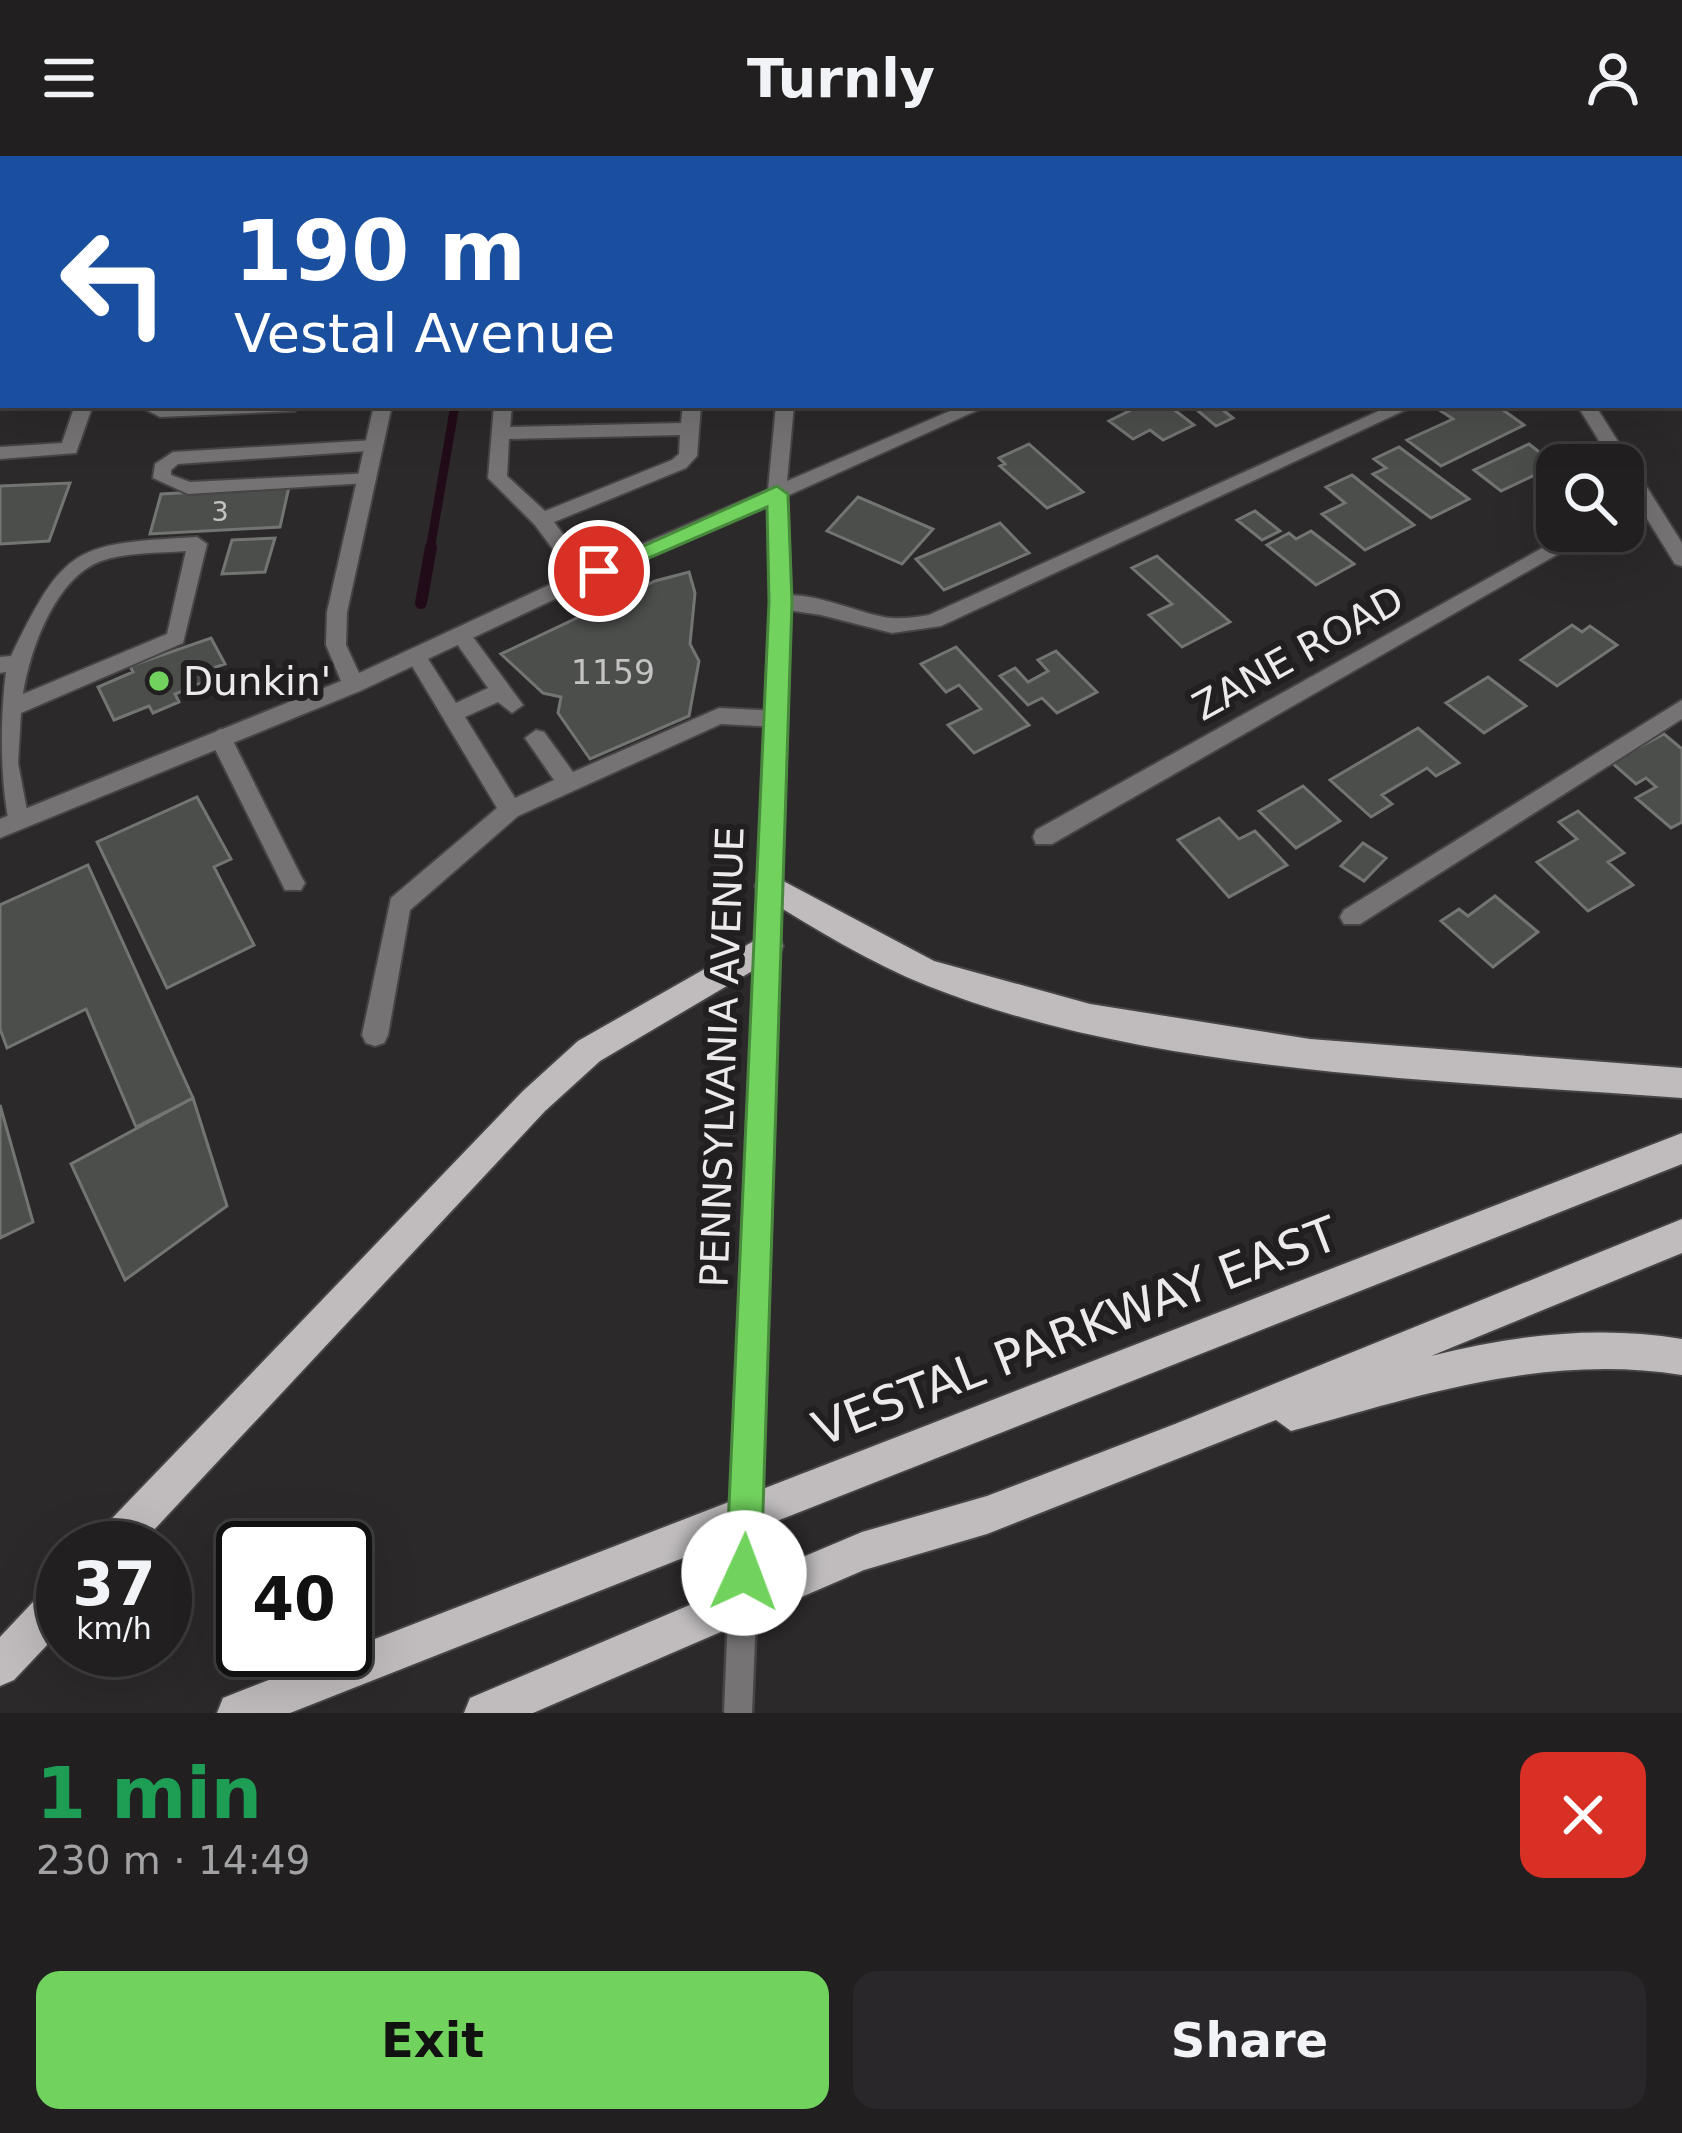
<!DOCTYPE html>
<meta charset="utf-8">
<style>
body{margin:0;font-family:"DejaVu Sans",sans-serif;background:#292729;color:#f1f3f6;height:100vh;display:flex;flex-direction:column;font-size:45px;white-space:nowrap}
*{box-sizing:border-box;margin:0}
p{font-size:39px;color:#a2a2a5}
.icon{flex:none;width:66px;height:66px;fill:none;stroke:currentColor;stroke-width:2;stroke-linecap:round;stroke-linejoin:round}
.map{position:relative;height:1557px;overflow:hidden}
.panel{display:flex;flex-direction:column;background:#211f20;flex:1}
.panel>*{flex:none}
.hud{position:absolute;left:0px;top:0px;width:1683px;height:252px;box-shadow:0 12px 48px #0002,0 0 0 3px #3e3d3e;background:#1a4fa0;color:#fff;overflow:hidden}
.tools{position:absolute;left:1536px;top:288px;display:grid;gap:24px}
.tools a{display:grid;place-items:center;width:108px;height:108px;border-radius:24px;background:#211f20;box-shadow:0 12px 48px #0002,0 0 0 3px #3e3d3e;font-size:60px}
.speed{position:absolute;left:36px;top:1365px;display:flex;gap:24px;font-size:60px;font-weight:700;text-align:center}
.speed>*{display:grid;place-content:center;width:156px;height:156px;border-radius:50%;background:#211f20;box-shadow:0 12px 48px #0002,0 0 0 3px #3e3d3e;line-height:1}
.speed small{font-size:30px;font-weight:400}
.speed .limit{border:6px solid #111;border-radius:18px;background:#fff;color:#111}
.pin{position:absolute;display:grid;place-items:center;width:102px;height:102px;color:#fff;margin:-51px;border:6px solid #fff;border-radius:50%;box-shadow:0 3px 12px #0007}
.me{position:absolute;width:132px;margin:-66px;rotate:2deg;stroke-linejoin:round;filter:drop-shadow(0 0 9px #0008)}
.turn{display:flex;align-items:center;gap:42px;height:252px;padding:0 36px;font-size:54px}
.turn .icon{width:156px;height:156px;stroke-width:2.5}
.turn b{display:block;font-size:84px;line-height:102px}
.round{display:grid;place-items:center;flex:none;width:126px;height:126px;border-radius:24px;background:#292729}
.overview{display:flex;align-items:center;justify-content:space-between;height:204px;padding:0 36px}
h1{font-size:72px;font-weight:600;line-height:90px;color:#1e9e55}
.button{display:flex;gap:24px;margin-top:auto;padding:24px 36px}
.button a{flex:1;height:138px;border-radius:24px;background:#71d35e;color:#111;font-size:48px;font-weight:600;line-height:138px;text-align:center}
.button a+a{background:#292729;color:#f1f3f6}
header{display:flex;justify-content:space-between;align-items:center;height:156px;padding:0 36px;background:#211f20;font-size:54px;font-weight:600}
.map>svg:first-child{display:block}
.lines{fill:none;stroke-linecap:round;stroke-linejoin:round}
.stream-far1{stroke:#220b18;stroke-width:9}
.stream{stroke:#220b18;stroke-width:12}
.building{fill:#4c4e4c;stroke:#737573;stroke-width:3}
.service-casing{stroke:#474445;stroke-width:4}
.minor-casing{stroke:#474445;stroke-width:4}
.tertiary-casing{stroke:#474445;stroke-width:4}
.primary-casing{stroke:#474445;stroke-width:4}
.service{fill:#757374;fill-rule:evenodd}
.minor{fill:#757374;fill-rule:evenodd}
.tertiary{fill:#757374;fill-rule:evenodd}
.primary{fill:#c0bcbe;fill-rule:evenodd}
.tertiary-bridge-casing{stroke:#474445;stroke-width:33;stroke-linecap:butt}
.tertiary-bridge{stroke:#757374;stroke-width:28}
.route{fill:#71d35e;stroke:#49893d;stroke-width:3}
.poi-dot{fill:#71d35e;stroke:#221f21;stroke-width:4.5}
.labels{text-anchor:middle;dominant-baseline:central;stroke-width:12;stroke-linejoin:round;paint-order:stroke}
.far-number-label{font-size:27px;fill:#c4c3c3}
.number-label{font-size:33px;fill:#c4c3c3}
.street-label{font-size:39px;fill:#eceaeb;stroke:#221f21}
.poi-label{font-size:39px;fill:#eceaeb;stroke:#221f21;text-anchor:start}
.near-street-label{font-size:48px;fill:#eceaeb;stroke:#221f21}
</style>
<header><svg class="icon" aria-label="menu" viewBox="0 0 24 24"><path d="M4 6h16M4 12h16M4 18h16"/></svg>Turnly<svg class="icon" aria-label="person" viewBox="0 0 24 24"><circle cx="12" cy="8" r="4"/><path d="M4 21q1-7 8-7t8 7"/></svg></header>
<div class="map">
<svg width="1682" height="1557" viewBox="0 0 1682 1557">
<rect width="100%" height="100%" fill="#2c292a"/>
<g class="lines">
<!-- stream-far1 -->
<path class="stream-far1" d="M430,394L455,249"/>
<!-- stream -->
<path class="stream" d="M421,447L431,391"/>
</g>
<!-- building -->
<path class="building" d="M152,0H274L151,3Z
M1141,249H1168L1194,269L1163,284L1150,274L1133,283L1109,265Z
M1191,249H1234L1223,254L1233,262L1216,270Z
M1454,249H1496L1524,269L1441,310L1407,284L1453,263L1441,255Z
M1029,288L1083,336L1047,352L1000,310L1005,308L999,302Z
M1529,288L1556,309L1501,335L1474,314Z
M1399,291L1469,343L1431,362L1373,318L1386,312L1374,303Z
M1352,319L1414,369L1365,394L1322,358L1345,347L1326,331Z
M70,327L49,385L0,388V330Z
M289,331L280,371L150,378L161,338Z
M858,341L933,373L902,408L827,375Z
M1255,355L1280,375L1262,384L1237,364Z
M1000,367L1029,397L944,434L916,403Z
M1311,375L1354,408L1316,429L1267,389L1289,377L1296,383Z
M275,382L265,416L222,418L232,384Z
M1157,400L1230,466L1182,491L1149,459L1172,448L1132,412Z
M689,416L695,437L690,488L699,505L689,560L590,603L558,557L561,541L543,537L501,498L655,425Z
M1572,469L1582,476L1590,470L1617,489L1557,530L1521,504Z
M211,482L225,508L216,511L221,519L175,538L179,546L153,557L149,550L114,564L98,531L133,516L130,510Z
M956,491L1029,569L974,597L948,569L981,553L959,529L946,536L921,508Z
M1056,495L1097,536L1057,557L1042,542L1028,549L1000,520L1015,512L1028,526L1048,515L1038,504Z
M1488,521L1526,550L1484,577L1446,547Z
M1418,572L1459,607L1436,620L1427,612L1382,639L1392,648L1371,661L1330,624Z
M1664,578L1682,593V666L1671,672L1636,642L1656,631L1646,622L1636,628L1611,606Z
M1303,630L1340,665L1296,692L1259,655Z
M197,641L231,703L214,711L254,789L167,832L97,686Z
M1578,655L1624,697L1608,706L1633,729L1588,755L1537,706L1577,683L1559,666Z
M1219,662L1239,683L1255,675L1287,709L1229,741L1178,684Z
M1363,687L1386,702L1364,725L1341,710Z
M88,709L193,942L136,971L86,853L7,892L0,873V749Z
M1495,740L1538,776L1493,811L1441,765L1459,753L1468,760Z
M193,942L227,1050L125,1124L71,1008Z
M0,949L33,1066L0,1082Z"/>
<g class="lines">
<!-- service casing -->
<g class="service-casing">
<path id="service" d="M791,0H941L943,3H793Z
M1101,0H1117L1118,3H1102Z
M3,172V182L0,183V173Z
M0,218H3V230H0Z
M75,249H93L76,297L0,303V291L62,287Z
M137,249H303L294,255L160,261Z
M494,249H512L510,271L681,267L683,249H701L697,300L686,312L554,366L594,421L584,428L577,426L535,369L488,322ZM680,279L679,298L672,304L545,355L507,320L509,283Z
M1392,249H1416L941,470L892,477L821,459L781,453L771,446C793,425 861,460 891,462C904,463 917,461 929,459Z
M374,284L381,286V294L178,308L171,314V319L190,326L374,317V325L367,327L188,338L153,322L155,308L173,296Z
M197,381L207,388L183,487L21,557L18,607L29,665L26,671H10C0,627 0,563 6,516L0,517V501L11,500C65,389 75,388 197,381ZM186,395L167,478L23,538C30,494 55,422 101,405C127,396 158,397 186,395Z
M460,471L467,473L523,549L512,557L498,546L465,561L515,642L554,624L525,582L536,574L544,576L573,616L719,552L777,555L788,563L777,571L721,568L518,660L410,754L388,879L384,887L375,890L366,887L362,879L391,742L497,652L406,500L416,492L423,495L456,547L488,532L450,478Z
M1682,544V563L1360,768H1344L1340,761L1344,754Z
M220,573L228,575L301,720L305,727L301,734H285L209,581Z"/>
</g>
<!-- minor casing -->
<g class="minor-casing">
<path id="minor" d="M1424,0H1440L1442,3H1426Z
M1577,249H1595L1682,387V410L1675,408L1623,324V309H1614Z
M1573,375H1598L1052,688H1036L1033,681L1036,674Z"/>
</g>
<!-- tertiary casing -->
<g class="tertiary-casing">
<path id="tertiary" d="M429,0H445L428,3Z
M791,0H807V3H791Z
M1550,0H1571L1548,3Z
M374,249H392L347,456L346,489L359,517L577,416L768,334L776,249H794L787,325L964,249H989L787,340L791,446L769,1136L765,1146L755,1150L745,1146L741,1136L771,446L768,349L591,426L360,535L0,682V663L341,525L326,489L327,456Z"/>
</g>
<!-- primary casing -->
<g class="primary-casing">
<path id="primary" d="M770,718L934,805L1090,848L1310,883L1682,912V942C1444,924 1150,918 928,830C868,806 814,772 760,739L755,730L760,721Z
M768,777L779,781L783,790L779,799L600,905L545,955L137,1392H92L97,1378L523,935L578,885Z
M1682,977V1008L290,1557H217L223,1542L238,1536Z
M1682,1063V1097L1431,1200C1516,1179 1596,1169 1682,1183V1219C1546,1197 1421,1239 1291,1275L1276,1264L987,1378L864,1414L533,1557H464L470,1542L862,1376L987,1340L1175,1268Z
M63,1423V1472L14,1524L0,1530V1481L49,1429Z"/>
</g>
<!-- service -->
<use href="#service" class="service"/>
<!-- minor -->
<use href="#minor" class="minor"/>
<!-- tertiary -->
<use href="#tertiary" class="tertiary"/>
<!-- primary -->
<use href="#primary" class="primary"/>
<!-- tertiary-bridge casing -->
<g class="tertiary-bridge-casing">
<path id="tertiary-bridge" d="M738,1557L755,1136"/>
</g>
<!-- tertiary-bridge -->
<use href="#tertiary-bridge" class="tertiary-bridge"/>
</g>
<!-- route -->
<path class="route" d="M777,330L788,338L792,446L761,1417L756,1429L744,1434L731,1429L726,1417L769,446L767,351L607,420L599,423L588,415Z"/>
<!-- markers -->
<circle class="poi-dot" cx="159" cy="525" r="12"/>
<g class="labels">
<!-- far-number labels -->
<g class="far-number-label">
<text x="220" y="355">3</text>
</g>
<!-- number labels -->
<g class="number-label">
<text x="613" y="516">1159</text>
</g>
<!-- street labels -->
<g class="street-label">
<text transform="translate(1298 497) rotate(-29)">ZANE ROAD</text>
<text transform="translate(722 901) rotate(-88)">PENNSYLVANIA AVENUE</text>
</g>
<!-- poi labels -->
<g class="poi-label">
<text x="183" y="525">Dunkin'</text>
</g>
<!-- near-street labels -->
<g class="near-street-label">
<text transform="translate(1075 1175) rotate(-21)">VESTAL PARKWAY EAST</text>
</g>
</g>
</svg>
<div class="tools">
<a><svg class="icon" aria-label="search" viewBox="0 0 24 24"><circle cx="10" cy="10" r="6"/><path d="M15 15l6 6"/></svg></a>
</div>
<div class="speed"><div>37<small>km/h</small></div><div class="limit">40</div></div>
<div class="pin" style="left:599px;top:415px;background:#d93025"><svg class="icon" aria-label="arrive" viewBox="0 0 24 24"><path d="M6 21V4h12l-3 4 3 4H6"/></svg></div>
<svg class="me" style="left:744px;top:1417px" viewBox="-20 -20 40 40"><circle r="19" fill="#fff"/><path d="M0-13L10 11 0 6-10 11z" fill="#71d35e"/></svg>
<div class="hud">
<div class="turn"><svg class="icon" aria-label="left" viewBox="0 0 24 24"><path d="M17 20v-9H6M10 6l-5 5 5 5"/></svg><div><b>190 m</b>Vestal Avenue</div></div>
</div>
</div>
<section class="panel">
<div class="overview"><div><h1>1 min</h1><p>230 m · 14:49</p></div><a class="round" style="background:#d93025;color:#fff"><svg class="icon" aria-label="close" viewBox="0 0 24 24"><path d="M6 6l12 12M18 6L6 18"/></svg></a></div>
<div class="button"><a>Exit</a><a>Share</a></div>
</section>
